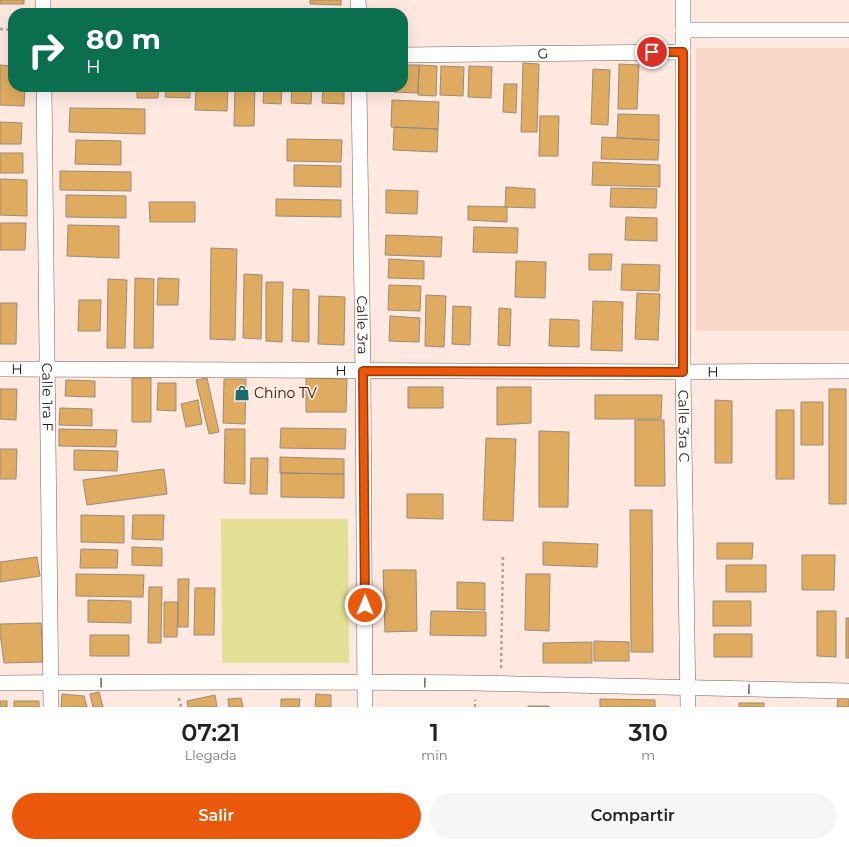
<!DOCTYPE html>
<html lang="es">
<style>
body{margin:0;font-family:Montserrat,sans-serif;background:#f6f6f6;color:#222;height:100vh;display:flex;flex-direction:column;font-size:15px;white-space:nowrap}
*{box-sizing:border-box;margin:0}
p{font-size:13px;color:#767676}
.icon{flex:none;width:22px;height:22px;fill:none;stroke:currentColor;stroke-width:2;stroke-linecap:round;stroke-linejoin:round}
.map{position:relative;height:707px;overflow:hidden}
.sheet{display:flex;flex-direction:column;background:#fff;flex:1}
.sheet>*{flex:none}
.guide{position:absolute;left:8px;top:8px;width:400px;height:84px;border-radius:16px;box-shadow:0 4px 16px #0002;background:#0b6e4f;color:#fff;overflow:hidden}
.pin{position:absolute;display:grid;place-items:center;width:34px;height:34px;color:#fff;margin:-17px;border:2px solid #fff;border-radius:50%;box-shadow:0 1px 4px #0007}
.me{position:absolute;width:44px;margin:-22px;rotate:0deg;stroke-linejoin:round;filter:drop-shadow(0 0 3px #0008)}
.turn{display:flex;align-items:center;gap:14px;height:84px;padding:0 12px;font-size:18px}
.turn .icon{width:52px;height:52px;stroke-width:2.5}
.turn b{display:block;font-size:28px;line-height:34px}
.eta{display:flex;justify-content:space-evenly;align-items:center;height:68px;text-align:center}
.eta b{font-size:24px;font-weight:600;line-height:28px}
.primary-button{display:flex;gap:8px;margin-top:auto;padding:8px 12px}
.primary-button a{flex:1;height:46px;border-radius:24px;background:#ea580c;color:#fff;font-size:16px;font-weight:600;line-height:46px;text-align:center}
.primary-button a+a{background:#f6f6f6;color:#222}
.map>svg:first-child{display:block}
.built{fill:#fbd7c9}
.green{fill:#e3e096}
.building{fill:#dfab61;stroke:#9a8b77}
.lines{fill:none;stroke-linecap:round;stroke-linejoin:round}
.minor-casing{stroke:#775f55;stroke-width:16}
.path{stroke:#b4a29a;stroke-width:2.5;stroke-dasharray:3 3;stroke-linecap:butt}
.minor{stroke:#fff;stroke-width:15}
.route-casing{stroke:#983908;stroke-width:10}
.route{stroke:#ea580c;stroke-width:7}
.labels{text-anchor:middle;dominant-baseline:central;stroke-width:3.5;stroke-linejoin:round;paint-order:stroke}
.street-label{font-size:14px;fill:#201612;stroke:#fee8df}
.poi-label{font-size:14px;fill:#201612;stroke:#fee8df;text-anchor:start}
</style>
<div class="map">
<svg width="849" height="707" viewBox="0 0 849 707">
<rect width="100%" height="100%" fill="#fee8df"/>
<!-- built -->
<path class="built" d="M696,48H849V331H696Z"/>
<!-- green -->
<path class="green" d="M221,519H348L349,663H222Z"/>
<!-- building -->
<path class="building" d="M0,0H24V4H0Z
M310,0H341V5L310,4Z
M523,63L539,64L537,132H521Z
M619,64L639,65L637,109H618Z
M0,65L13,66V87H25L24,106L0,105Z
M403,65H419L418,93L394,92V87H403Z
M419,65L437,66L436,96L418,95Z
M441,66L464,67L463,96L440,95Z
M469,66L492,67L491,98L468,97Z
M593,69L610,70L608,125L591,124Z
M504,84H517L516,113L503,112Z
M75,87H123V90L74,88Z
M137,87H159L158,98H137Z
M166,87H190V98L165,97Z
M196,87H228L227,111L195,110Z
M235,87H255L254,126H234Z
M264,87H282L281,104L263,103Z
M292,87H312L311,104L291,103Z
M323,87H344V104L322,103Z
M392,100L439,102L438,129L391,127Z
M70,108L145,109V134L69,132Z
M618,114L659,115V140L617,138Z
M540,116H559L558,156H539Z
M0,122L22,123L21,144H0Z
M394,127L438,129L437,152L393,150Z
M602,137L659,140L658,160L601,159Z
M287,139L342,140L341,162L287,161Z
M76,140L121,141V165L75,164Z
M0,153H23V173H0Z
M593,162L660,165V187L592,185Z
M294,165L341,166V187L294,186Z
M60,171L131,172V191L60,190Z
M0,179L27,180V216L0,215Z
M506,187L535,189V208L505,207Z
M611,188L657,189L656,208L610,207Z
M386,190L418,191L417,214L386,213Z
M66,195L126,196V218L66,217Z
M276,199L341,200V217L276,216Z
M149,202H195V222H150Z
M468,206L507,207V222L468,220Z
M626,217L657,218V241L625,240Z
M0,223H26L25,250H0Z
M68,225L119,226V258L67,256Z
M474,227L518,228L517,253L473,252Z
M386,235L442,237L441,257L385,255Z
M211,248L237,249L235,340L210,339Z
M589,254H612L611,270H589Z
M389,259L424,261V279L388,278Z
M516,261L546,262L545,298L515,297Z
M622,264L660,265L659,291L621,290Z
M244,274L262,275L261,339L243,338Z
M135,278L154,279L153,348H134Z
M158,278L179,279L178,305H157Z
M108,279L127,280L125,348H107Z
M266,282H283L282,342L266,341Z
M389,285L421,286L420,311L388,310Z
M293,289L309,290V342L292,341Z
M637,293L660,294L658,340L635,339Z
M426,295L446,296L444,347L425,346Z
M319,296L345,297L344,345L318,344Z
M79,300H101L100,331H78Z
M593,301L623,302L622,351L591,350Z
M0,303H17L16,344H0Z
M453,306L471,307L470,345L452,344Z
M499,308L511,309L510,346L498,345Z
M390,316L420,318L419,342L389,341Z
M550,319L579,320V347L549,346Z
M132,378H151V422H132Z
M207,378L219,432L209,434L196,380Z
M306,378L347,379L346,412H306Z
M224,379H246L245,424L223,423Z
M66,380L95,381V397L65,396Z
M158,383H176V411L157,410Z
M408,387H443V408H408Z
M497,387H531V423L497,425Z
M0,389H17L16,420L0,419Z
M829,389H846V504H829Z
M595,395H662L661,419H595Z
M198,400L202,424L186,427L181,404Z
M715,400L732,401V463H715Z
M801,402H823V445H801Z
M60,408L92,409V426L59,425Z
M776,410H794V479H776Z
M635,420H664L665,486H635Z
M281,428L346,429L345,449L280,448Z
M59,429L117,430L116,447L59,446Z
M225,429H245V484L224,483Z
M539,431L569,432L568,507H539Z
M486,438L516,439L513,521L483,520Z
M0,449H17L16,479H0Z
M74,450L118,451L117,471L74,470Z
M280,457L344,459V474L280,473Z
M251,458H268L267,494H250Z
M164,469L167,494L87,505L83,480Z
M281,473L344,474V498L281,497Z
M407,494H443V519L407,518Z
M630,510H652L653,652H631Z
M81,515L124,516V543L81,542Z
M133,515H164L163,540L132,539Z
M543,542L598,544L597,567L543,565Z
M717,543H753L752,559H717Z
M132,547L162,548V566L132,565Z
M81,549L118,550L117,568H80Z
M802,555H835L834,590H802Z
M37,557L40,576L0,582V562Z
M726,565H766V592H726Z
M383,570H416L417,631L385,632Z
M76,574L144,575L143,597L76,596Z
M526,574H550L549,631L525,630Z
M178,579H189L188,627H178Z
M457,582L485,583V610L457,609Z
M149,587H162L161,643H148Z
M195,588H215L214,635H194Z
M88,600L131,601V623L88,622Z
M713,601H751V626H713Z
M164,602H178L177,637H164Z
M431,611L486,612V636L430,635Z
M817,611H836V657L817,656Z
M846,618H849V658H846Z
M41,623L43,662L4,663L0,633V624Z
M714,634H752V657H714Z
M90,635H129V656H90Z
M594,641L629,642V661H594Z
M592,642V663H543V643Z
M99,692L103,707H93L90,694Z
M62,694L84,696L87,707H61Z
M316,694L331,695V707H315Z
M215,695L217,707H188L187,701Z
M241,698L243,707H229L228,699Z
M838,698H849V707H837Z
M281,699H300L299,707H281Z
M600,699L655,700V707H600Z
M0,701H7V707H0Z
M14,701H39V707H14Z
M739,703H764V707H739Z
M528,706H549V707H528Z"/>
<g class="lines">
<!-- minor casing -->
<g class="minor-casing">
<g id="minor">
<path d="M43,0V13"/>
<path d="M358,0L359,13"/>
<path id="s1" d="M683,0V372L688,707"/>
<path d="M683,30H849"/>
<path id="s2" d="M403,55L683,52"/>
<path id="s3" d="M44,87L51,707"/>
<path id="s4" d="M359,87L363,371L365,707"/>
<path id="s5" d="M0,369L683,372L849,371"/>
<path id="s6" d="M0,683C158,682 316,681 474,683C599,685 724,689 849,691"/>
</g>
</g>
<!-- path -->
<path class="path" d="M0,29L13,30
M501,668L503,555
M179,698L181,707
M475,707V700"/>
<!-- minor -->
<use href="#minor" class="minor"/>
</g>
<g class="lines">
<!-- route casing -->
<g class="route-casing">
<path id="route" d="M365,605L363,371L683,372V52H652"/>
</g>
<!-- route -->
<use href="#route" class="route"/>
</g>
<!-- icons -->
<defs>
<g id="shop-bare" transform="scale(1.2)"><path d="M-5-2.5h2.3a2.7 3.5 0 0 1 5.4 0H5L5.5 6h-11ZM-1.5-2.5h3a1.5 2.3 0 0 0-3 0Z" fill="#1b686d" stroke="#fee8df" stroke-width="2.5" paint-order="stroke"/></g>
</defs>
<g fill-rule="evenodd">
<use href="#shop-bare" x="242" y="393"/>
</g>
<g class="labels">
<!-- street labels -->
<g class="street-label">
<text stroke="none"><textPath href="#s2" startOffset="140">G</textPath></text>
<text stroke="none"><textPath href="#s4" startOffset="238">Calle 3ra</textPath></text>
<text stroke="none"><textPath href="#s5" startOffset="17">H</textPath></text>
<text stroke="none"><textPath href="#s5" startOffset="341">H</textPath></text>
<text stroke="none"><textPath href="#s5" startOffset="713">H</textPath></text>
<text stroke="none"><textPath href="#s3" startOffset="310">Calle 1ra F</textPath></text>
<text stroke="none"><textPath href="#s1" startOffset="426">Calle 3ra C</textPath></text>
<text stroke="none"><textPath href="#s6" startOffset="101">I</textPath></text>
<text stroke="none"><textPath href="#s6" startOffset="425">I</textPath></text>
<text stroke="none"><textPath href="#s6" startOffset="749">I</textPath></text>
</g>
<!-- poi labels -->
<g class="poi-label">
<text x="254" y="393">Chino TV</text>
</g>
</g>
</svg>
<div class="pin" style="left:652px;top:52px;background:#d93025"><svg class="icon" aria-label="arrive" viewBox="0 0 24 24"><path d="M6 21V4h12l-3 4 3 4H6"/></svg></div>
<svg class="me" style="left:365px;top:605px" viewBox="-20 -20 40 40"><circle r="17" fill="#ea580c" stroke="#fff" stroke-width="3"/><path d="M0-11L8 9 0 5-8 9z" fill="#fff"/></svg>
<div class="guide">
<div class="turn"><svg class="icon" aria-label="right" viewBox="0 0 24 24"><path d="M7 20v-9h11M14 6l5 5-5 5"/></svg><div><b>80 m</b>H</div></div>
</div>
</div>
<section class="sheet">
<div class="eta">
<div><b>07:21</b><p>Llegada</p></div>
<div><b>1</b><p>min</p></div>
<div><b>310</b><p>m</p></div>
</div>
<div class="primary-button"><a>Salir</a><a>Compartir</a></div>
</section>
